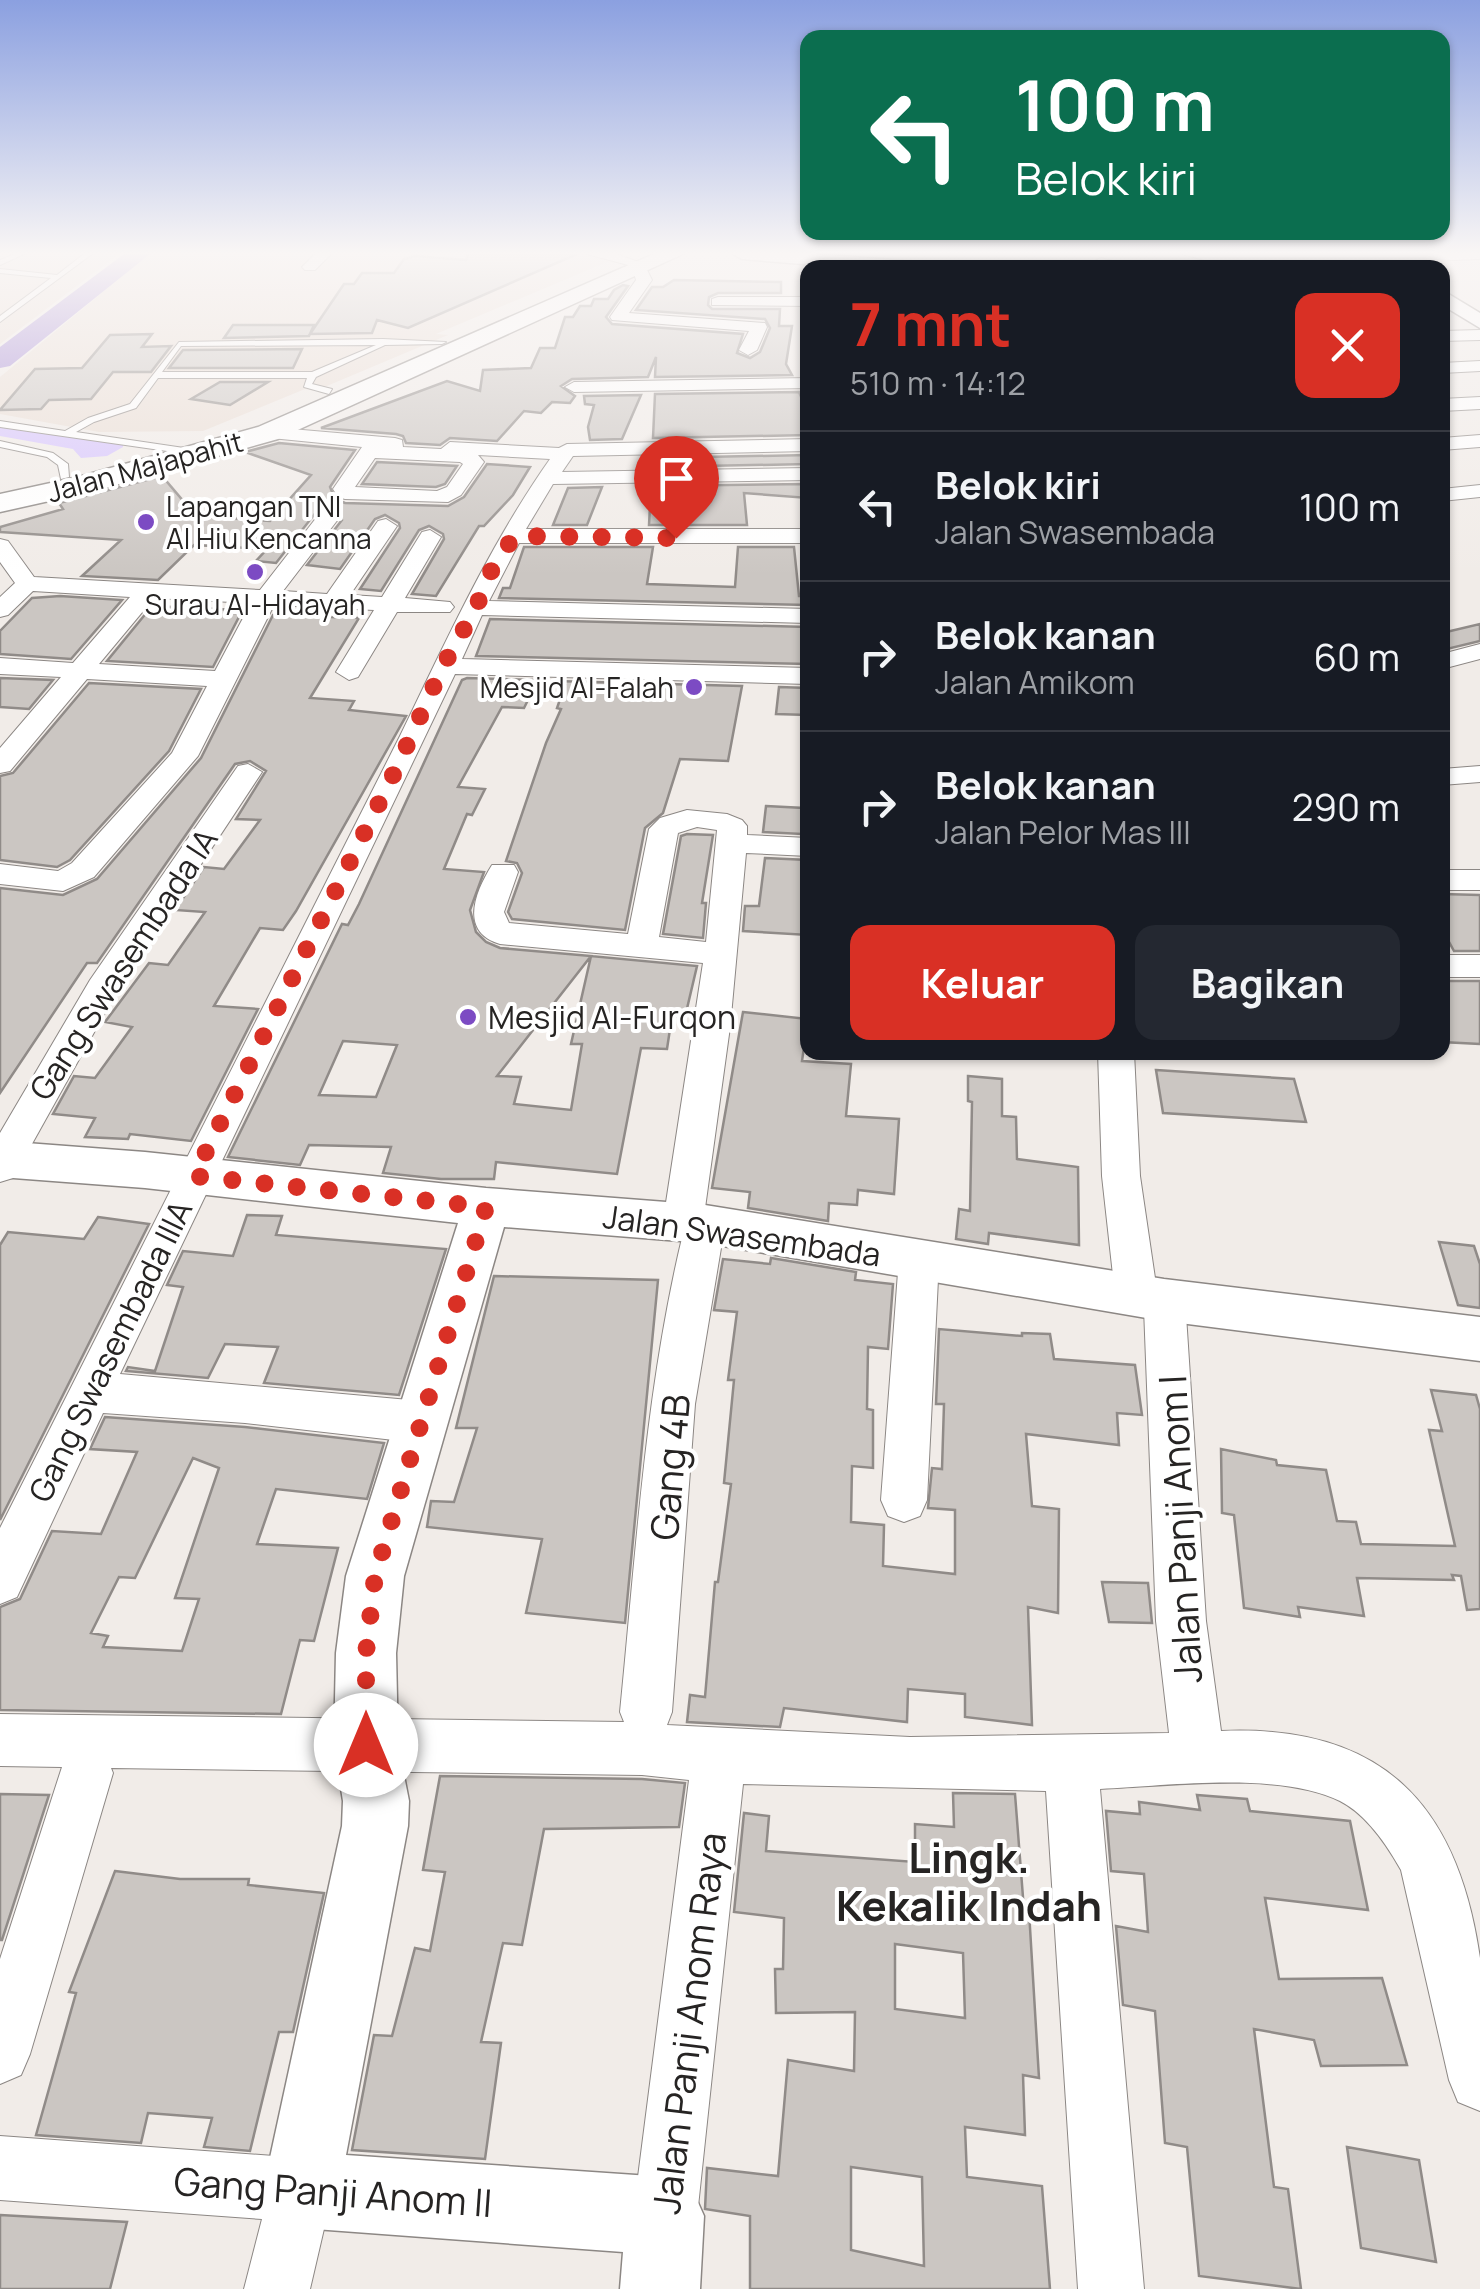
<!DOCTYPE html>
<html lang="id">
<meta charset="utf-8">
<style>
body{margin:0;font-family:Manrope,sans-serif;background:#242831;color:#f1f3f6;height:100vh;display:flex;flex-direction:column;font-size:38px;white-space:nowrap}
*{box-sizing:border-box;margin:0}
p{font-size:32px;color:#9ea1a6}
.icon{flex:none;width:55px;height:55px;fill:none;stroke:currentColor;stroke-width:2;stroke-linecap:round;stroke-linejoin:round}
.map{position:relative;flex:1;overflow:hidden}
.panel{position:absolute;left:800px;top:260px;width:650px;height:800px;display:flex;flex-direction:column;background:#171b24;border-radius:20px;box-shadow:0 2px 8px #0004}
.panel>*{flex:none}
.hud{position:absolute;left:800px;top:30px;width:650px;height:210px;border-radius:20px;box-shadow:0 2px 8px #0004;background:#0b6e4f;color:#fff;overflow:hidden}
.pin{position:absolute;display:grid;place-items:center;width:85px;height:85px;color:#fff;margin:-102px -42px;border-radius:50% 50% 50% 0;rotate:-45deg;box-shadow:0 0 10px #0007}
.pin .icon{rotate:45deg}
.me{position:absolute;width:110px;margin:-55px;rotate:0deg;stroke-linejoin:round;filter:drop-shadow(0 0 8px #0008)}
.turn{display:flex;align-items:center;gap:35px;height:210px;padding:0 50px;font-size:45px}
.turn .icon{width:130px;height:130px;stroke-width:2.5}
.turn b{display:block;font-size:70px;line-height:85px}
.round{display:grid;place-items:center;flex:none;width:105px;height:105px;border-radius:20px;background:#242831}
.summary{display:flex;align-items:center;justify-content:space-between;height:170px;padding:0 50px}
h1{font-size:60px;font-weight:700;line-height:75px;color:#d93025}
.button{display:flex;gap:20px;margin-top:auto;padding:20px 50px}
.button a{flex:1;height:115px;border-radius:20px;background:#d93025;color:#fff;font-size:40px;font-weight:700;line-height:115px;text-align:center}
.button a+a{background:#242831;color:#f1f3f6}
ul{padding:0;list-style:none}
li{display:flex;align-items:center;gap:30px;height:150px;padding:0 50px;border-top:2px solid #363941}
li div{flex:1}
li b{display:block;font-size:38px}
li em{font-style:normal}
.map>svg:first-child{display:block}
.built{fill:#eaded5}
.green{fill:#d6c4fe}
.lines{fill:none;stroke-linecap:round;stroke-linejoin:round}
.river{fill:#9f83d4;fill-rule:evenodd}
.building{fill:#cbc6c2;stroke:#908b88;stroke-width:2.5;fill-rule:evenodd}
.service-casing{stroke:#8c8784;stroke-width:2}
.minor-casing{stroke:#8c8784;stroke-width:2}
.tertiary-casing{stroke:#8c8784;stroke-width:3}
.primary-casing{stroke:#8c8784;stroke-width:3}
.service{fill:#fff;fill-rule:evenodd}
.minor{fill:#fff;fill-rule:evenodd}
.tertiary{fill:#fff;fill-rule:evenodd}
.primary{fill:#fff;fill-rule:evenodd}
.route{stroke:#d93025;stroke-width:18;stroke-dasharray:0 32.4}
.poi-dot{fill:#7c4bc3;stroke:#fff;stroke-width:4}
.labels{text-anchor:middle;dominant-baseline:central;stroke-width:8;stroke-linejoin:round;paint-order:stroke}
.far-street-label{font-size:28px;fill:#262423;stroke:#fff}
.far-poi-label{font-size:28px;fill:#262423;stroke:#fff;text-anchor:start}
.street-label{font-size:32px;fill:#262423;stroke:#fff}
.poi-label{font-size:32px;fill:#262423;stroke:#fff;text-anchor:start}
.near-street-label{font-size:38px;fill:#262423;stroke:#fff}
.near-neighbourhood-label{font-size:42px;font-weight:bold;fill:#262423;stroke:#fff}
</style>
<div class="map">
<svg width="1480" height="2289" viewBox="0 0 1480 2289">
<rect width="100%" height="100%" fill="#f1ece8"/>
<!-- built -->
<path class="built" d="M0,254H119L0,344Z
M149,254H626L436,334L448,335L315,391L305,389L203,431L99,432L0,414V377Z"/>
<!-- green -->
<path class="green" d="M0,425L123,444V447L107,456L81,458L73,449L0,436Z"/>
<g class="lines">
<!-- river -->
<path class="river" d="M124,254H150L10,366L0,368V347Z"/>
</g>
<!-- building -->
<path class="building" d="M468,254H577L408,328L377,320L372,333L310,334L344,284H354L362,273H394L404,259L415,256L466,260Z
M674,280L781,282V293H718L709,297L708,305L712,309H780L779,326H792L786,364L792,375L655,377L656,357L648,377L572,379L561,386L575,396L570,403L552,402L541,413L524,411L497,441L450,438L440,445L406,443L403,436L396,434L321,428L447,381L480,391L483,370L531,368L540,348H555L565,317H573L580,306H591L594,299H608L614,290L623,285L628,286L606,317L612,324L743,334L737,353L750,358L760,352L770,328L765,319L636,310L652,287H663Z
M233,325H314L309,336L224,338Z
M152,334L142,347L171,346L151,372H113L91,399L49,400L41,409L0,410L35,369L82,368L110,335Z
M302,349L293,368H169L183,350Z
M220,382H268L230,405L191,399Z
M799,392L808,413V435L653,438L655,394Z
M641,395L622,439L590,440L588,427L594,405L585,404L584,396Z
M279,443L355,450L330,487L335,499L345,503L448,506L464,497L487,464L530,467L513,495L484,526H479L436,596L412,594L444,539L443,534L429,526L419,530L381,591L360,589L400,528L399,523L385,515L375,519L340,569L307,565L342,520L341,515L328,508L317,511L276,563L256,561L267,549L194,545L158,580L82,576L121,540L0,532V527L63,509L59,503L162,476L196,516L270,521L311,475L245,452Z
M808,455V464L651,467L652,458Z
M377,462L457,466L445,484L436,487L362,484Z
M808,484V498L744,493L747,525H649L651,486Z
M602,487L587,525H553L568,488Z
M524,547H653L647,584L735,587L738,547H794L799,596H808V605L499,598L503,588H510Z
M60,596L122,600L71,659L0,654V631L32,598Z
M152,606L236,610L234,613H241L213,667L107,661Z
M273,615L359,618L310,698L354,701L349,710L406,716L296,911L283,930L260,928L214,1006L258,1009L191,1141L130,1134L128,1139L85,1137L95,1118L53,1114L74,1076L95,1078L132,1027L105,1022L149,963L168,965L205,912L175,910L204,867L224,869L260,820L236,819L266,771L250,761L235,764L97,963H87L0,1093V888L63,895L97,879L201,758Z
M490,619L808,627V664L476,656Z
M1480,624V641L1447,649L1442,645V633Z
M0,678L53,680L29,709L0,707Z
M467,678L538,680L524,708L502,707L458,787L485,789L472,815L467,814L444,869L484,872L470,910L476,932L486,942L500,948L591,956L497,1076L521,1077L514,1104L571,1110L582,1044H571L591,956L697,966L685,1017L672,1016L667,1049L641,1048L617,1174L496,1162L494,1179H441L383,1173L391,1147L309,1145L300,1165L228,1157L342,924L348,925L359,904L462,680ZM343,1041L397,1045L376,1097L319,1095Z
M555,681L742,686L728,761L680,759L663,813L645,828L625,930L512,919L508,912L522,873L517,863L506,861L546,743L561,709L557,708L565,685Z
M89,683L201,689L169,751L70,860L57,867L0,860V776L13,773Z
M779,687L808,688V715L776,714Z
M766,806L804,808L802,834L763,832Z
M687,834L713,835L702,903H706L703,938L663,934L681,836Z
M765,858L808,860V935L743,931L745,906H759Z
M1442,894L1480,895V951H1454L1442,929Z
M1442,981H1480V1044L1442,1042Z
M743,1012L808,1019L802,1061L851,1064L846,1116L899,1119L894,1194L858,1190L857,1205L829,1203L828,1221L748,1208L750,1192L712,1188Z
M1156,1070L1294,1079L1306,1122L1163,1113Z
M968,1076L1002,1079V1116L1016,1117L1017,1159L1078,1167L1079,1245L989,1233L988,1244L956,1239L959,1209L970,1211L972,1102L968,1101Z
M247,1215L282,1216L276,1235L446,1249L399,1395L264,1383L278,1347L225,1344L208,1378L126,1371L128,1367L155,1371L183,1287L167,1285L183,1251L233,1256Z
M98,1217L149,1224L0,1520V1245L8,1232L84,1239Z
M1439,1242L1474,1246L1480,1264V1308L1458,1305Z
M771,1258L856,1272L855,1280L893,1284L888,1349L868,1347L867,1409L873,1410V1468L852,1466L851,1522L884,1525L883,1566L955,1574V1510L928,1508L932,1468L942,1469L944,1404H936L939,1329L1022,1336V1333L1050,1334L1054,1359L1135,1365L1142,1415L1117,1413L1119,1445L1026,1434L1032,1506L1059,1509L1058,1613L1028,1607L1032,1725L965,1717V1694L908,1689L907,1722L784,1708L780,1727L687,1722L690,1695L705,1697L715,1582H718L731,1484L724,1483L734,1380H728L737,1312L714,1310L723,1259L770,1264Z
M494,1276L658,1280L625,1623L526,1613L542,1539L427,1527L431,1501L454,1502L477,1428H456Z
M1431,1390L1476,1395L1480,1409V1609L1467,1610L1461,1576L1452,1575L1454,1580L1357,1578L1364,1616L1298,1607L1300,1617L1244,1608L1234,1515L1222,1513L1221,1449L1276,1460L1277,1465L1326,1470L1337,1521L1356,1522L1361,1544L1455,1546L1429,1430L1442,1431Z
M105,1417L245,1427L384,1443L367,1499L276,1489L257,1544L338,1548L314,1641L300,1640L281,1714L0,1710V1607L20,1599L52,1531L101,1534L137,1452L90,1449ZM193,1458L219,1468L175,1598L199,1599L182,1651L103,1647L108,1636L91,1633L119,1577L135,1578Z
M1102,1582L1148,1583L1152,1623L1109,1622Z
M440,1776L642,1779L685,1783L679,1827L544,1829L522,1945L503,1943L481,2042L501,2043L485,2159L352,2150L374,2035L392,2036L415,1948L430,1951L445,1872L423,1870Z
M953,1793L1015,1794L1024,1910L1029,1911L1039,2078L1023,2075L1025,2135L965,2127L967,2177L1042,2186L1050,2289H750V2216L705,2209L707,2168L778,2176L788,2060L854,2071L855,2012L776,2013L775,1969H783L784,1918L734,1912L744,1813L769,1816L766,1851L915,1862V1824L954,1827ZM895,1944L963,1953L965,2018L895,2009ZM851,2167L922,2177L924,2266L851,2250Z
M0,1794L49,1795L2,1940H0Z
M1197,1795L1247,1799L1250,1811L1350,1821L1368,1910L1265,1898L1279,1979L1382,1978L1407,2065L1321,2066L1314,2040L1254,2029L1274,2187L1288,2189L1301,2289L1199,2276L1187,2147L1165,2143L1155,2011L1123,2005L1116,1926L1148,1932L1144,1874L1111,1871L1106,1811L1140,1814L1139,1802L1200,1810Z
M115,1871L180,1879H249L248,1885L324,1893L293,2032H279L250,2151L204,2147L212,2118L148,2113L141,2143L36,2135L76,1993L69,1992Z
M1347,2147L1419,2160L1436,2262L1361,2248Z
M0,2215L127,2222L110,2289H0Z"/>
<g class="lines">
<!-- service casing -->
<g class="service-casing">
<path id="service" d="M15,254H24L0,265V260Z
M84,254H92L0,322V316L51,278L0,273V269L57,275Z
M383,339L446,342L442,344L385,345L316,377L312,384L332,389L329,394L304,387L307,378H158L136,408L94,422L76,432L184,448V452L181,453L0,427V421L65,431L88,418L130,404L179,342ZM376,345L312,372H162L181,346Z
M0,441L53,453L68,464L69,477L61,479L58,465L47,457L0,447Z"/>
</g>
<!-- minor casing -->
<g class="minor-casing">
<path id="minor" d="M315,254H331L315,270H305L302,267Z
M587,254H616L644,264L652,280L629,313L765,323L767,327L757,350L748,355L739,350L749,331L612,320L610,317L636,280L632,266Z
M1182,254H1480V259L1235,268Z
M1101,258L1138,268H1082Z
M718,297H805L808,306L712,305V299Z
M1480,330V340L1442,341V331Z
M1480,361V371L1442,373V363Z
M808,378V388L574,392L565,387L574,382Z
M1480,397V409L1442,411V399Z
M268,427L395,438L402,440L403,447L441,449L450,442L559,448L567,444L808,439V451L573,456L562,472L808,468V480L553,484L526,529H808V543H519L489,601L808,609V623L482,615L462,659L808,668V684L455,674L120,1374L420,1401L436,1407L442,1422L436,1437L420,1443L245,1423L103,1413L17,1597L0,1604V1528L400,736C445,643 490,544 550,459L478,455L484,462L461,495L448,502L345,499L338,497L333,489L362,447L261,437L258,433ZM375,458L460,462L463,464L447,487L437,491L355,487Z
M1480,435V447L1442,450V438Z
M1480,485V497L1442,501V489Z
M328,512L339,518L283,591L327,594L378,521L386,519L397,526L350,595L382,597L422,532L430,530L441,537L405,598L450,602L454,607L450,612H397L358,677L349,680L336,672L374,610L274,605L198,756L94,877L63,891L0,884V864L58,871L72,863L172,753L207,686L87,679L10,771L0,773V748L61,677L0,674V658L73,663L130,597L33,591L8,615L0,617V597L15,583L0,562V539L8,541L34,577L260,590L320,513ZM154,598L251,603L215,671L99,664Z
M1480,644V659L1442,669V654Z
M248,764L262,772L116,993L13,1178L0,1182V1133L90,980L238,766Z
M1480,766V782L1442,785V769Z
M687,810L727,814L742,820L747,826V835L808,838V856L746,853L730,1027L705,1208L719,1213L725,1224L695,1404L672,1712L667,1725L910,1737L1169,1733L1156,1621L1144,1308L1136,1311L1121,1305L1115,1293L1102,1176L1098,1052H1134L1140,1176L1156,1285L1164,1282L1179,1287L1185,1300L1206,1621L1221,1731C1382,1724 1458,1804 1480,1958C1480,2007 1480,2061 1480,2111L1458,2102L1449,2080L1401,1870C1387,1845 1366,1814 1340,1801C1278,1771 1168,1786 1100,1789L1144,2289H1078L1046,1791L743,1784L697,2216L688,2239L665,2248L642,2239L633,2216L689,1780L642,1775L111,1768L113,1773L30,2054L21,2075L0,2084V1959L62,1767L0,1766V1714L624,1722L620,1712C636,1553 645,1393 682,1238L669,1233L663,1222L703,963L500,944C459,932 475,892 492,865H514L518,872L504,912L509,923L628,934L649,829L660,818ZM697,827L717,830L706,942L659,937L678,833Z
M1442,870H1480V890H1442Z
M1442,955H1480V977H1442Z
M919,1242L933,1247L939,1259L927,1500L920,1516L904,1522L888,1516L881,1500L899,1259L905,1247Z
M0,2136L301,2158L324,2167L333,2190L310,2289H244L262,2219L0,2200Z"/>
</g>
<!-- tertiary casing -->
<g class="tertiary-casing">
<path id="tertiary" d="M733,254H816L932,263L941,268H852L742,259Z
M1383,254H1404L1420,268H1399Z
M1442,290L1480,313V328L1442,305Z
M0,1141L145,1152L486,1188L705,1205L1164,1279L1480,1317V1361L1164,1321L705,1243L504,1227L404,1576L396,1653L398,1745L409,1801L408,1826L346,2155L665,2177L692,2189L704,2216L700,2289H620L623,2252L301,2228L274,2217L263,2190L342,1826L343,1801L334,1745L336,1653L346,1576L458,1223L145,1188L0,1177Z"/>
</g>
<!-- primary casing -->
<g class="primary-casing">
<path id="primary" d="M654,254H683L278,439L94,491L0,512V494L78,477L258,427Z"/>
</g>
<!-- service -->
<use href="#service" class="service"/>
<!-- minor -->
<use href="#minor" class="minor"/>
<!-- tertiary -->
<use href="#tertiary" class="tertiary"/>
<!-- primary -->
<use href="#primary" class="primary"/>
</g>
<!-- sky -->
<linearGradient id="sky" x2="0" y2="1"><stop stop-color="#8ba0e0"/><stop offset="0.44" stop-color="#f9f6f5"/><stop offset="1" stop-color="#f9f6f5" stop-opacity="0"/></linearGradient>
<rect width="1480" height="575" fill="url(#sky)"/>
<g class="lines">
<!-- route -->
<path class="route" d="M366,1745V1653L375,1576L486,1207L194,1176L397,767L443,666L476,608L488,576L514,536L676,538"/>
</g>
<!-- markers -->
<g class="poi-dot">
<circle cx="146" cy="522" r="10"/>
<circle cx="255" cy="572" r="10"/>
<circle cx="694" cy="687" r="10"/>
<circle cx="468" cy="1017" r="10"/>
</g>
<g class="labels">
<!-- far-street labels -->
<g class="far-street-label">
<text transform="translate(145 466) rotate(-15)">Jalan Majapahit</text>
</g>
<!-- far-poi labels -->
<g class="far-poi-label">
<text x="166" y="506">Lapangan TNI<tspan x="166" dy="32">Al Hiu Kencanna</tspan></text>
<text x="255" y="604" text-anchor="middle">Surau Al-Hidayah</text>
<text x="674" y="687" text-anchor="end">Mesjid Al-Falah</text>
</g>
<!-- street labels -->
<g class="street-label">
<text transform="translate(123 964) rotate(-57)">Gang Swasembada IA</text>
<text transform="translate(742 1235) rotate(8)">Jalan Swasembada</text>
<text transform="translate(110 1351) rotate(-64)">Gang Swasembada IIIA</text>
</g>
<!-- poi labels -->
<g class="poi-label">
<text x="488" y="1017">Mesjid Al-Furqon</text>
</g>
<!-- near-street labels -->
<g class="near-street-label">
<text transform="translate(669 1467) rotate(-85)">Gang 4B</text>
<text transform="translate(1179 1529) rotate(-93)">Jalan Panji Anom I</text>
<text transform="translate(688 2023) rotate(-83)">Jalan Panji Anom Raya</text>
<text transform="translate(333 2191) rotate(4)">Gang Panji Anom II</text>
</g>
<!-- near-neighbourhood labels -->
<g class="near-neighbourhood-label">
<text x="969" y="1857">Lingk.<tspan x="969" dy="48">Kekalik Indah</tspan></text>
</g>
</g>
</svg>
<div class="pin" style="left:676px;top:538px;background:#d93025"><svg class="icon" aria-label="arrive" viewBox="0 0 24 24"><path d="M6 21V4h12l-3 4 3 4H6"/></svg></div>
<svg class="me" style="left:366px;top:1745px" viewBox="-20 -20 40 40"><circle r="19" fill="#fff"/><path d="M0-13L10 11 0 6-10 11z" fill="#d93025"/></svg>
<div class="hud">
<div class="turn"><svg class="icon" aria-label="left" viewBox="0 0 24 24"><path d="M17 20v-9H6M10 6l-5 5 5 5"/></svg><div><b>100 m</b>Belok kiri</div></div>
</div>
<section class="panel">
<div class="summary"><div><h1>7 mnt</h1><p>510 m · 14:12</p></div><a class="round" style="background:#d93025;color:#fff"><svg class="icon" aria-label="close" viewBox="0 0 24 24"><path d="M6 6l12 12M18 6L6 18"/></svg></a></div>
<ul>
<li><svg class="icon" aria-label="left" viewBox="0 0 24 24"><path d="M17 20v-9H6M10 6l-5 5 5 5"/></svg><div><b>Belok kiri</b><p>Jalan Swasembada</p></div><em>100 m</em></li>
<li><svg class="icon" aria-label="right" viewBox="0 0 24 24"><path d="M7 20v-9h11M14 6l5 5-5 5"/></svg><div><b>Belok kanan</b><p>Jalan Amikom</p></div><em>60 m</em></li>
<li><svg class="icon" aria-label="right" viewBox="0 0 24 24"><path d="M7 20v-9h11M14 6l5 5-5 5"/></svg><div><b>Belok kanan</b><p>Jalan Pelor Mas III</p></div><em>290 m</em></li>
</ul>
<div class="button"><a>Keluar</a><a>Bagikan</a></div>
</section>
</div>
